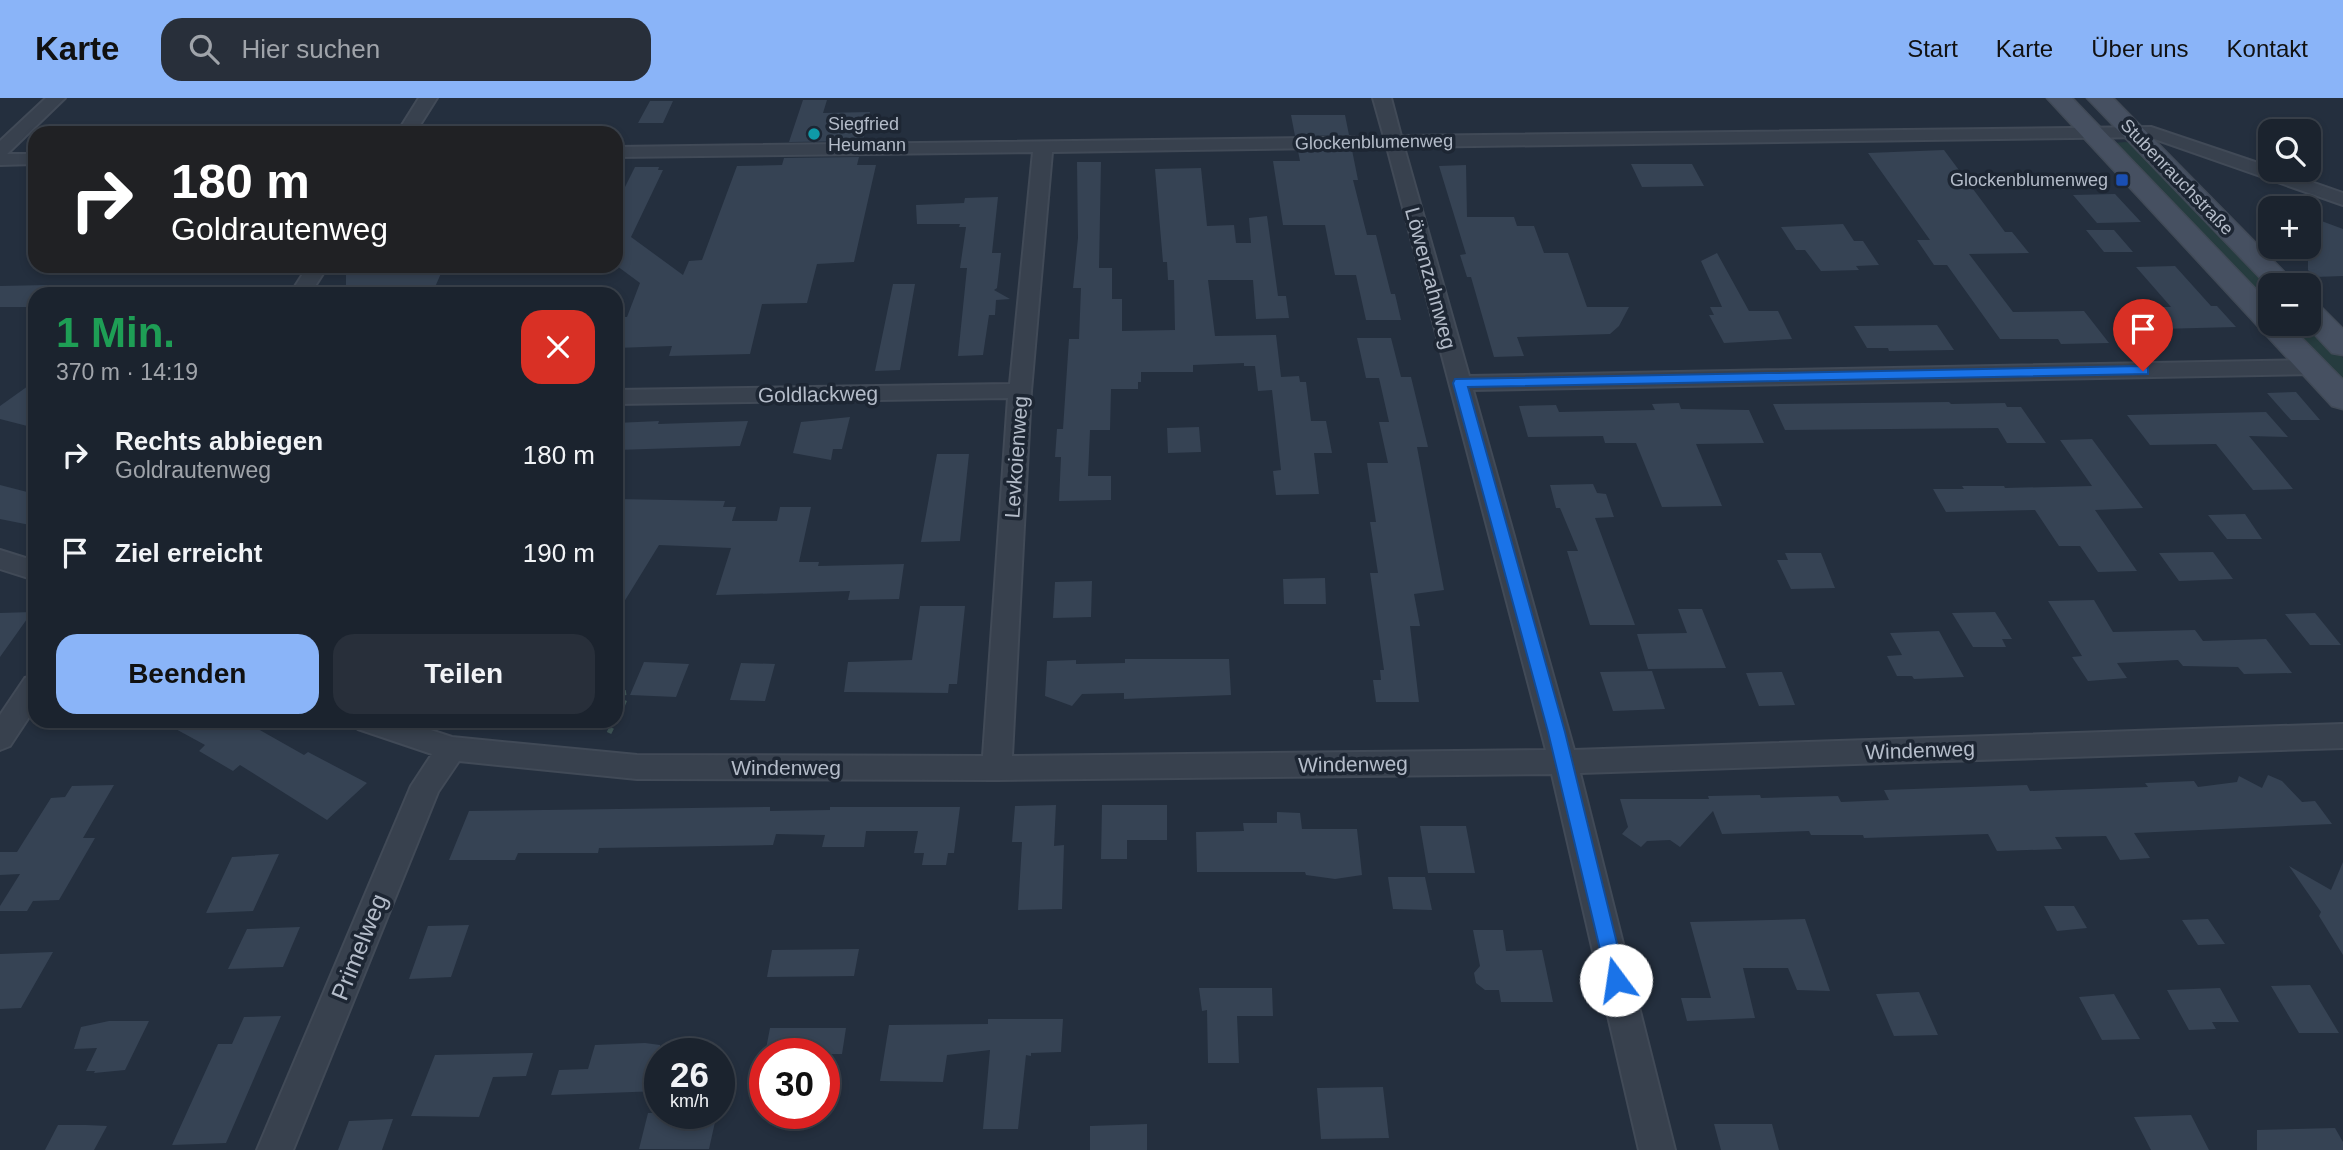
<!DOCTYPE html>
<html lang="de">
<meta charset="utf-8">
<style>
body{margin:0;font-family:Arial,sans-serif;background:#282f3a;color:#f1f3f6;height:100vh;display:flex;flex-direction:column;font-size:26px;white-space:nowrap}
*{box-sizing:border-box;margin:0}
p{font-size:23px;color:#a0a4aa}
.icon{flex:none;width:38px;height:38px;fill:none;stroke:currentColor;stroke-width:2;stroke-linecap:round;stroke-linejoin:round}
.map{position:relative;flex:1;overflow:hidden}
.side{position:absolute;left:28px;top:189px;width:595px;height:441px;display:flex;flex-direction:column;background:#1b232e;border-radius:21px;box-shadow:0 4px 10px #0003,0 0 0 2px #39404a}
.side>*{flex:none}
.guide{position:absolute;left:28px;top:28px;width:595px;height:147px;border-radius:21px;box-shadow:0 4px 10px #0003,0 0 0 2px #39404a;background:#202124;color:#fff;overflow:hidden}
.tools{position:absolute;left:2258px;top:21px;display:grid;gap:14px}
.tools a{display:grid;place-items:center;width:63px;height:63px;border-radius:14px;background:#1b232e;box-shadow:0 4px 10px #0003,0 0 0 2px #39404a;font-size:35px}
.speed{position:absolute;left:644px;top:940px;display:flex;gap:14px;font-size:35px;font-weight:700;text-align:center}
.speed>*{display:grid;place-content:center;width:91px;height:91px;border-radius:50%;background:#1b232e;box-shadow:0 4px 10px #0003,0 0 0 2px #39404a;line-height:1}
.speed small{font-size:18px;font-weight:400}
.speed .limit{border:10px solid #d22;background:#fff;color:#111}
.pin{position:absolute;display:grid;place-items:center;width:60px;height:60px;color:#fff;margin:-72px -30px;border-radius:50% 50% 50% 0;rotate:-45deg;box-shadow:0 0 7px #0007}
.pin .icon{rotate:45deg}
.me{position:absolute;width:77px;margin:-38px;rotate:346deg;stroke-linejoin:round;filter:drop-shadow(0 0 5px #0008)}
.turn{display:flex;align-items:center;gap:24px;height:147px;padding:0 28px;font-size:32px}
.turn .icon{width:91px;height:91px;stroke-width:2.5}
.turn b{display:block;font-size:49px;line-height:60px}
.round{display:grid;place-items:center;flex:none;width:74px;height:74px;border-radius:21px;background:#282f3a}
.head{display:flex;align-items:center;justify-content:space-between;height:119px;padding:0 28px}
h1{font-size:42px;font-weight:800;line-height:52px;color:#1e9e55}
.button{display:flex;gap:14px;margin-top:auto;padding:14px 28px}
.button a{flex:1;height:80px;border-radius:21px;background:#8ab4f8;color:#111;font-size:28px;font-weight:800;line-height:80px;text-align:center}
.button a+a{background:#282f3a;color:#f1f3f6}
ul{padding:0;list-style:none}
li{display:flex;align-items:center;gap:21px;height:98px;padding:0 28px}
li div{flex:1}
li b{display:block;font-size:26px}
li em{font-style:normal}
header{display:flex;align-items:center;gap:42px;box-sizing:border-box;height:98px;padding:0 35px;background:#8ab4f8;color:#111}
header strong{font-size:33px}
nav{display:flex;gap:38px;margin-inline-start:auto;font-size:24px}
.search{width:490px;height:63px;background:#282f3a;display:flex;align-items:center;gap:18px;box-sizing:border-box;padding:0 24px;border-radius:21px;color:#a0a4aa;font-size:26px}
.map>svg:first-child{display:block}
.green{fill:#263c3f}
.building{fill:#364354}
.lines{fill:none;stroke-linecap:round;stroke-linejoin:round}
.minor-casing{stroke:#414a57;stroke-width:4}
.secondary-casing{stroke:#414a57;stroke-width:3}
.path-far1{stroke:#3f5557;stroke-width:4.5;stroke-dasharray:5 5;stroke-linecap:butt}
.path{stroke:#3f5557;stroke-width:5;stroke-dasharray:6 6;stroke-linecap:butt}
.minor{fill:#38414e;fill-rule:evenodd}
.secondary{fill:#465061;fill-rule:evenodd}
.route{fill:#1a73e8;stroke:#114b97;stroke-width:2}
.culture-dot{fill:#0f9aa8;stroke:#1d2633;stroke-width:2.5}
.transit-dot{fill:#1a4fb4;stroke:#1d2633;stroke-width:2.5}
.labels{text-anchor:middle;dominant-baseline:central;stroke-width:7;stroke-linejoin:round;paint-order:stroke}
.far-poi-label{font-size:18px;fill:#b4bcc9;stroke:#1d2633;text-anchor:start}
.far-street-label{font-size:18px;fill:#b4bcc9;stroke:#1d2633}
.street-label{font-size:21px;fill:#b4bcc9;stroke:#1d2633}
.near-street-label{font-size:24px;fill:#b4bcc9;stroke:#1d2633}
</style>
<header>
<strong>Karte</strong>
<div class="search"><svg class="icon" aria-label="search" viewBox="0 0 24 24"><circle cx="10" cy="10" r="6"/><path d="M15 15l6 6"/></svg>Hier suchen</div>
<nav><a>Start</a><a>Karte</a><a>Über uns</a><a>Kontakt</a></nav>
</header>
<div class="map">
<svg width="2343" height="1052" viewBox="0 0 2343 1052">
<rect width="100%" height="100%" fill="#242f3e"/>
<!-- green -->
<path class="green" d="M2126,44L2135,47L2272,187L2270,213L2112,45Z
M2308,225L2343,260V290L2282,226Z"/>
<!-- building -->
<path class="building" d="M803,2H827L823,15L870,14L863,43L789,44Z
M650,3H673L663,25H638Z
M1291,17H1345L1349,37L1295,38Z
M1352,52L1358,82H1353L1367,137H1376L1391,196H1395L1401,222H1366L1356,177H1335L1325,127H1283L1273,63H1300L1298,53Z
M1944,52L2005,134H2012L2029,155L1969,156L2013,214L2084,213L2109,245L2061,246L2058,241H2000L1947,167H1934L1917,142H1930L1868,55Z
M859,59L857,67H876L854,164L817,166L807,205L762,206L750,256L669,258L672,248L616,250V225H620L622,219H627L640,185L617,168L616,171V107L635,69H659L658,72H663L631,139L683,177L689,163L702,162L737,68L782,67L784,60Z
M1077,64H1101L1099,170H1112V201H1122V233L1175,232L1174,182H1168L1167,164H1163L1155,71L1201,70L1207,128L1234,127L1236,145H1251L1249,120L1267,118L1278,198H1286L1289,220L1256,221L1253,182H1208L1215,238L1276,237L1281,279L1299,278L1300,284H1306L1311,323H1326L1332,355H1314L1319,396L1276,397L1273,373L1281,372L1272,292L1258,293L1255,268H1244V265L1193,267V274H1141V284H1138V291H1111L1110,332H1090L1088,378H1111V402L1059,403L1061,359H1055L1057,331H1063L1069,241H1079L1081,190H1073L1078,140Z
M1631,66H1692L1704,88L1642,89Z
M1466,67L1467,119H1514L1517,128H1534L1544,155H1568L1587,209H1629L1619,228L1610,236L1517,239L1524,258L1494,259L1471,179H1467L1460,157L1466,156L1439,68Z
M2115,96L2141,124L2097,125L2073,97Z
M998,99L992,155H1001L997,190L994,192L1010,201L996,202L995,217H989L983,257L958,258L967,170H960L966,129H959L960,126H917L916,107L964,105L965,100Z
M2308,118L2343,131V178L2315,179L2308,172Z
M1843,126L1854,143H1863L1879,167L1856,168L1859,172L1821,173L1805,152H1796L1781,129Z
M2086,132H2114L2133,154H2104Z
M1717,155L1749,213H1778L1792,241L1724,245L1709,217H1714L1710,209H1722L1701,163Z
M383,168H416L412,174L442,173L432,196H346V177L378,176Z
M2175,168L2211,208H2217L2236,229L2159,231L2139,209H2171L2136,169Z
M893,186H915L900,272L875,273Z
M48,187L40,196H35V202L28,209H0V188Z
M1937,227L1954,252L1889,253L1888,250H1867L1854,228Z
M1357,240H1391L1401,279H1411L1428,349H1417L1444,492L1414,496L1420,528H1410L1419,604H1376L1373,582H1381L1380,572H1384L1370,475H1378L1370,424H1376L1367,365H1388L1379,324H1389L1379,280H1366Z
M35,283V330L0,321V308Z
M2296,294L2320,322H2291L2267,295Z
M1949,304L1951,306L2005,305L2007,309H2021L2046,345H2007L1998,330L1785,332L1773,306Z
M1679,305L1681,311L1749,312L1764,345L1696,346L1722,408L1662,409L1636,345H1605L1603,338L1528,339L1519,308L1556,307L1559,314L1655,312L1652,306Z
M2266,314L2288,339L2249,338L2293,391L2253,392L2216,346L2150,347L2127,317Z
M850,319L842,351H833L831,362L793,355L801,324Z
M659,323L658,326L748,323L740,348L616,352V325Z
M1199,329L1201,354L1168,355L1167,330Z
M2092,341L2143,410L2095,412L2137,473L2098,474L2080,448H2059L2035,412L1946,414L1933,391H1964L1962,388H2004L2005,390L2092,388L2060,342Z
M937,356H969L960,443L921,444Z
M1593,386L1597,395L1606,396L1614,419L1595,420L1635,527H1590L1567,453H1578L1560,410H1556L1550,387Z
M0,387L35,396V428L0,421Z
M616,401L725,403L723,409H736L732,423H777L780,409H811L799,464H819L818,468L904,466L899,501L848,502L850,493L716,497L731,450L659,447L616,517Z
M2245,416L2262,441H2227L2208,417Z
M2213,454L2233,481L2179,483L2159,455Z
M1785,455H1821L1835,490L1791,491L1777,462H1788Z
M1325,480L1326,506H1284L1283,481Z
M1092,483L1091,519L1053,520L1055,484Z
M2094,502L2113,534L2195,532L2203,543L2266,541L2292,575L2244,576L2238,569L2183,568L2178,562L2117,565L2127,580L2088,583L2072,559L2082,558L2048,503Z
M920,508H965L957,586H949L948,595L844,594L848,564L912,562Z
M1678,511H1702L1726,570L1648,571L1637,536L1687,535Z
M32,514L0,559V515Z
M1995,514L2012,541H2002L2006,549H1973L1952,515Z
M2315,515L2341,547H2310L2285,516Z
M1939,533L1964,579L1914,581L1912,578H1897L1887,558L1902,557L1890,535Z
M1125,561H1229L1231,597L1124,601V595L1082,596L1072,608L1045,598L1047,563L1076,562V566L1125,565Z
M644,564L689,566L676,599L630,597Z
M741,565L775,566L765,603L730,602Z
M1652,573L1665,611L1613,613L1600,574Z
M1782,574L1795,607L1759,608L1746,575Z
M161,623H244L304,657L308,654L367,685L327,722L240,667L233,673L199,653L205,647Z
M2268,677L2282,683L2302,704L2315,703L2332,726L2134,735L2150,760L2120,762L2106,738L2055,739L2062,751L1997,753L1988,736L1864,740L1863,737H1811L1809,733L1722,736L1713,713L1680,749L1670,742L1647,743L1641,749L1622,736L1628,729L1620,701H1709L1708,698L1760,697L1761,700L1838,698L1841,704L1889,702L1884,692L2027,687L2030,693L2148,689L2145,685L2194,683L2198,689L2237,684L2239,678L2262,690Z
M114,687L83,740H95L59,802L33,803L27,813H0V808L20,776L0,777V754H17L51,700L65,699L72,688Z
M1056,707L1054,748L1064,747L1062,811L1018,812L1022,744H1012L1015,708Z
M1102,707H1167V742H1127V761H1101Z
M770,709V713L830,712V709H960L954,755H948L946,767H922L924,755H914L918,733H866L864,749H822L825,737L776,736L773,747L599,750L598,755H518L515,762H449L469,713Z
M1277,714L1300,715L1302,731H1357L1362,777L1335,781L1306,777L1305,774H1197L1196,734L1244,733L1243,725H1277Z
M1420,728H1466L1475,775H1428Z
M279,756L253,813L206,815L232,759Z
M2343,764V857L2319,818L2321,814L2289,768L2331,792Z
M1388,779H1425L1432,812L1393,811Z
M2044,808H2074L2087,830L2057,833Z
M1805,821L1830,893L1797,892L1788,870H1743L1755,920L1687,923L1681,900H1711L1690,824Z
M2208,821L2225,846L2198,847L2182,822Z
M469,827L451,879L409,881L428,828Z
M300,829L283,869L228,871L247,831Z
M1473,832H1503L1506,853L1542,852L1553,904H1501L1499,892H1485L1476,885L1474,875L1480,868Z
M859,851L854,878L767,879L772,852Z
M53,854L21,910L0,911V856Z
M2310,887L2339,935H2299L2271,888Z
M1199,890H1272L1273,918H1237L1239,965H1208L1207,912L1202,913Z
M2220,890L2239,924H2212L2216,931L2189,932L2167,892Z
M1919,894L1938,937L1894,938L1876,896Z
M2114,896L2140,941L2102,942L2079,899Z
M281,918L226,1045L172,1047L218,946H232L244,919Z
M988,921H1063L1061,954L1031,955V958L1026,957L1018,1031H983L990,952L947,957L943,984L880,983L889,927L988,926Z
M109,923H149L125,972L94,975L95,973H86L97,950L74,951L81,929Z
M770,930H846L842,956H765Z
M645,945L660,947V993L551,997L559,972L588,971L595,947Z
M533,955L526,978L493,979L479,1019L411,1018L435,957Z
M1383,989L1389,1040L1321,1041L1317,990Z
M648,1015H717L709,1051H639Z
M2191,1017L2209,1052H2151L2134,1019Z
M393,1021L382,1052H338L349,1023Z
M1147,1026V1052H1090V1028Z
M1714,1026H1772L1779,1052H1721Z
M58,1027H86L107,1028L94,1052H45Z
M2335,1030L2343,1044V1052H2257V1032Z"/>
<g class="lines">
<!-- minor casing -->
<g class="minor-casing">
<path id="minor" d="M46,0H65L7,56H35V66L0,67V43Z
M419,0H437L415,35H397Z
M1373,0H1391L1401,38L2151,29L2270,69V72H2277L2343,95V107L2149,39L1404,49L1469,278L2314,262L2322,264L2325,269L2322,274L2314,276L1473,292L1574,652L2343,626V650L1580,675L1675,1052H1639L1552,676L997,682L637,681L459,663L438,694L293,1052H257L411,688L432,656L358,631L354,623H403L452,639L637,657L983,658L1008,300L616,306V292L1010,286L1033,54L616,59V49L1384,39ZM1387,49L1546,652L1012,658L1031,293L1052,54Z
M308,168H328L310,196H290Z
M0,452L35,463V482L0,471Z
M35,577V610L10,648L0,652V617L25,580Z"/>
</g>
<!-- secondary casing -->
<g class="secondary-casing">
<path id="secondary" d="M2047,0H2072L2270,206V226H2288L2343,282V311L2332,308Z
M2087,0H2113L2297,187H2270V190Z
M2308,203L2318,206L2343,231V257L2332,255L2305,226H2308Z"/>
</g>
<!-- path-far1 -->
<path class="path-far1" d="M619,616L625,602L621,576L628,577"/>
<!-- path -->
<path class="path" d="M616,621L619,614
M609,635L615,623"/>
<!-- minor -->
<use href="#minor" class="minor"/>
<!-- secondary -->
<use href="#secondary" class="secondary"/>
</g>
<!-- route -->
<path class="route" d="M2143,268L2148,270V276L1468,289L1565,634L1626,882L1623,889L1616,891L1609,889L1548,634L1453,285L1455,281Z"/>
<!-- markers -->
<circle class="culture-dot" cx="814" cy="36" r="7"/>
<rect class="transit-dot" x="2115" y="75" width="14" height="14" rx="3.5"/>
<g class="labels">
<!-- far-poi labels -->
<g class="far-poi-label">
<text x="828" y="26">Siegfried<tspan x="828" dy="21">Heumann</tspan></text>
<text x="2108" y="82" text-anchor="end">Glockenblumenweg</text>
</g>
<!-- far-street labels -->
<g class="far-street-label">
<text transform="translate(1374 44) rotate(-1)">Glockenblumenweg</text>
<text transform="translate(2177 79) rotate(46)">Stubenrauchstraße</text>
</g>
<!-- street labels -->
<g class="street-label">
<text transform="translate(1431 180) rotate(75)">Löwenzahnweg</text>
<text transform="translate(818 296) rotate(-1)">Goldlackweg</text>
<text transform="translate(1016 359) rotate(-86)">Levkoienweg</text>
<text transform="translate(1920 652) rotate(-2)">Windenweg</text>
<text transform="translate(1353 666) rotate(-1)">Windenweg</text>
<text x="786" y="669">Windenweg</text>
</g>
<!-- near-street labels -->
<g class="near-street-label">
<text transform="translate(359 849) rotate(-68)">Primelweg</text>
</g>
</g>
</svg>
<div class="tools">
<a><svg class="icon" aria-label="search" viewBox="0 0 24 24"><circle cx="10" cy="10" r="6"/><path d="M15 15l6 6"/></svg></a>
<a>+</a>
<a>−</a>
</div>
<div class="speed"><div>26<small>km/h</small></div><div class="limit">30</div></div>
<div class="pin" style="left:2143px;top:273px;background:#d93025"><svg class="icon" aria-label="arrive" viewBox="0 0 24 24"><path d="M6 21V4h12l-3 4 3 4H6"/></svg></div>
<svg class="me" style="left:1616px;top:882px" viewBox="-20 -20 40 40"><circle r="19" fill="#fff"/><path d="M0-13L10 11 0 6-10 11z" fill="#1a73e8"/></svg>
<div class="guide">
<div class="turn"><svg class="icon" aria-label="right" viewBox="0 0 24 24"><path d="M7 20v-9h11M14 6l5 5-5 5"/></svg><div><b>180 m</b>Goldrautenweg</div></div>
</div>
<section class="side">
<div class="head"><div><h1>1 Min.</h1><p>370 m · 14:19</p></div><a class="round" style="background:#d93025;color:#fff"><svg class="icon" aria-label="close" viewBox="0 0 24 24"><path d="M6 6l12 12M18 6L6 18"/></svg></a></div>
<ul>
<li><svg class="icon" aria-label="right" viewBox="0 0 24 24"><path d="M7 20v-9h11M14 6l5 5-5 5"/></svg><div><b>Rechts abbiegen</b><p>Goldrautenweg</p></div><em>180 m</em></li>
<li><svg class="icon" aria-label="arrive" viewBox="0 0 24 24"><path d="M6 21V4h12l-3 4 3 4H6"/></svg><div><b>Ziel erreicht</b></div><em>190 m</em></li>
</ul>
<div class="button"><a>Beenden</a><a>Teilen</a></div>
</section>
</div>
